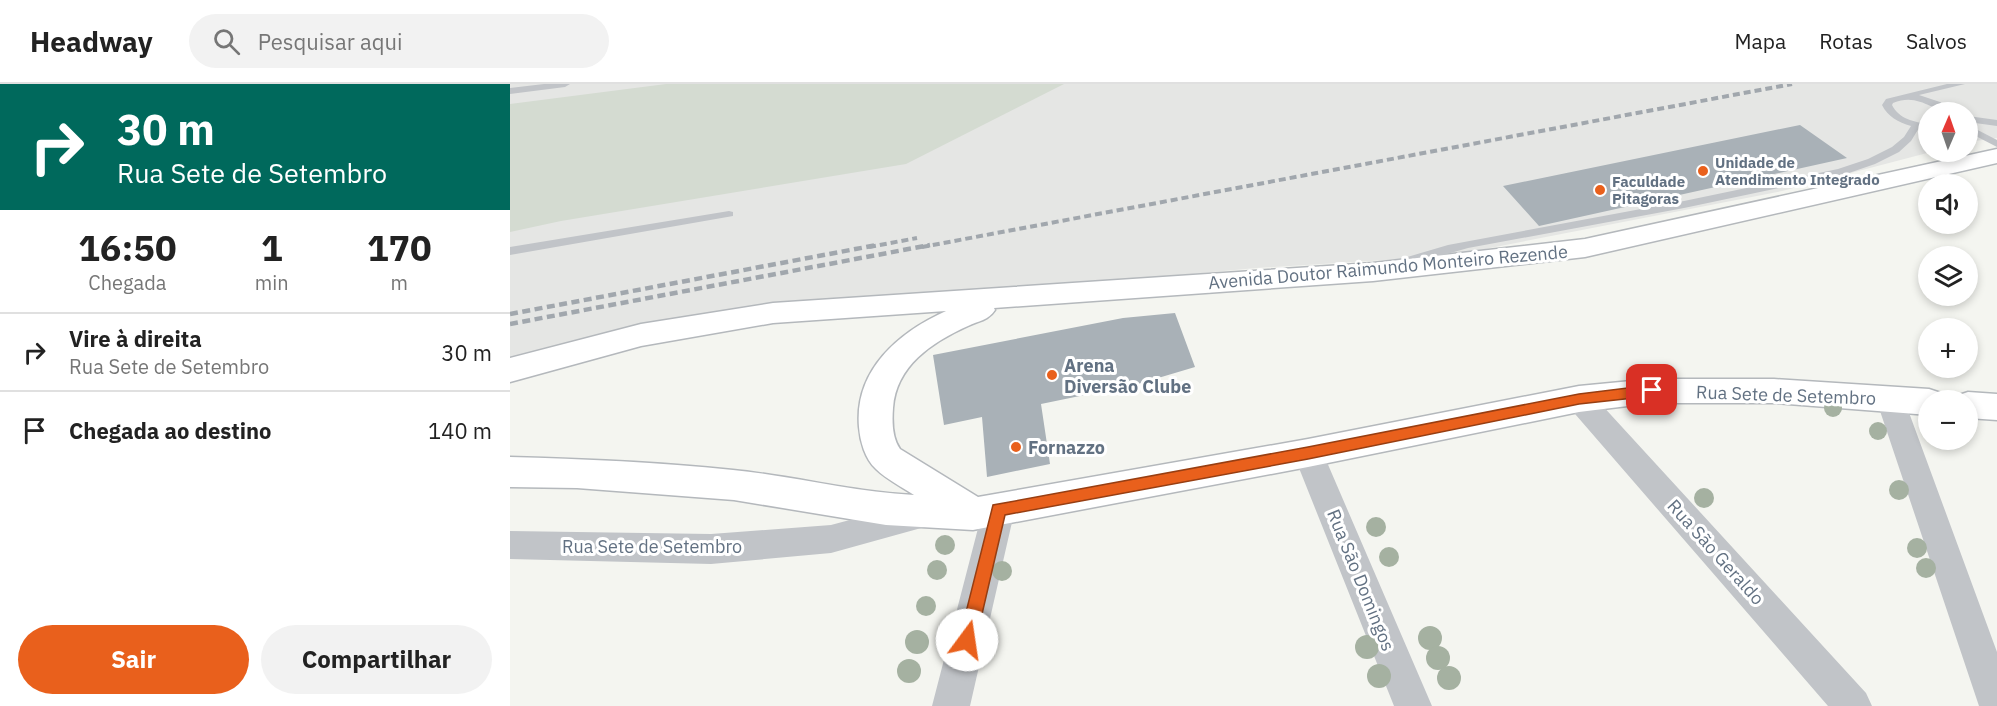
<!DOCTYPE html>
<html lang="pt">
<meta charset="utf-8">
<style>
body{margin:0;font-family:"IBM Plex Sans",sans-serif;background:#f2f2f2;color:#222;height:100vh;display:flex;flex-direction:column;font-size:22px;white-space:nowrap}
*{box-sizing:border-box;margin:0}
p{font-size:20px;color:#767676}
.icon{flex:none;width:33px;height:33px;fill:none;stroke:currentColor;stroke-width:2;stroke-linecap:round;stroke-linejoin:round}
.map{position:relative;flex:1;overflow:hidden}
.drawer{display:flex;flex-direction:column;background:#fff;width:510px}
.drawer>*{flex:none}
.guide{background:#00695c;color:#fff;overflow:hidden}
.needle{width:39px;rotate:2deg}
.buttons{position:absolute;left:1408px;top:18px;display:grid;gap:12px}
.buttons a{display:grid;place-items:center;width:60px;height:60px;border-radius:50%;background:#fff;box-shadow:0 3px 9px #0003;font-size:30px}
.pin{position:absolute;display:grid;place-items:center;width:51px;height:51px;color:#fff;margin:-26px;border-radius:12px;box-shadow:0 3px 9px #0006}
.me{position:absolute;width:66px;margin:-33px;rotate:14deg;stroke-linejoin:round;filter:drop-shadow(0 0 4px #0008)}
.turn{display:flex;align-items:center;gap:21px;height:126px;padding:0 18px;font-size:27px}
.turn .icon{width:78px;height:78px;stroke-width:2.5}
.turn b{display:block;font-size:42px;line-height:51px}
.eta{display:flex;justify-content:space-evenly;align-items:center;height:102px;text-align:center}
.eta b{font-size:36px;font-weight:700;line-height:42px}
.cta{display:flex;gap:12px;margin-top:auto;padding:12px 18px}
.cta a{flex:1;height:69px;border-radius:36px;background:#e9601c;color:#fff;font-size:24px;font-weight:700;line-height:69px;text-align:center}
.cta a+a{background:#f2f2f2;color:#222}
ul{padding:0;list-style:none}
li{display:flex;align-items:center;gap:18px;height:78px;padding:0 18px;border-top:2px solid #e0e0e0}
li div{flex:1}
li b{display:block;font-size:22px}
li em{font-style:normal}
header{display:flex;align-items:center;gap:36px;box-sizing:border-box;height:84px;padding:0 30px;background:#fff;border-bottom:2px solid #e0e0e0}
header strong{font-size:28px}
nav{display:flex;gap:33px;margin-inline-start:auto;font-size:21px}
.search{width:420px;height:54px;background:#f2f2f2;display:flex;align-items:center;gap:15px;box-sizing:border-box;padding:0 21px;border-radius:33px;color:#767676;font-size:22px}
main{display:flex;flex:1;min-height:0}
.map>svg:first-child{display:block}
.built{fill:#e5e6e4}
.green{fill:#d4dbd1}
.building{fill:#a9b1b7}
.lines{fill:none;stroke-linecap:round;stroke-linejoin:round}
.primary-casing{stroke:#b4b8bc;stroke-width:3}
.service{fill:#c1c4c8;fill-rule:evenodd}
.minor{fill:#c1c4c8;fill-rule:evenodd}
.primary{fill:#fff;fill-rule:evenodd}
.rail-far1{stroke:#a1a7ad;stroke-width:4;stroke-dasharray:7 4;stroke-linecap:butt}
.rail{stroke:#a1a7ad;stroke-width:4.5;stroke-dasharray:8 4.5;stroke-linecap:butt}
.tree{fill:#a5b1a1}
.route{fill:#e9601c;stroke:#973e12;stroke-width:1.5}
.poi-dot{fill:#e9601c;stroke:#fff;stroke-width:2}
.labels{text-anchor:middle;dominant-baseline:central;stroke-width:6;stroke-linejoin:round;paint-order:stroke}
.far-poi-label{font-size:15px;font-weight:bold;fill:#627182;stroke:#fff;text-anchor:start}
.street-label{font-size:18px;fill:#627182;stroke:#fff}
.poi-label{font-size:18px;font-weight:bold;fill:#627182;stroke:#fff;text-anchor:start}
</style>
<header>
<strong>Headway</strong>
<div class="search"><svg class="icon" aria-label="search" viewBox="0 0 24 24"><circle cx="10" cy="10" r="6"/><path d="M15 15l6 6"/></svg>Pesquisar aqui</div>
<nav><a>Mapa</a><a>Rotas</a><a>Salvos</a></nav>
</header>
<main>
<section class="drawer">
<div class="guide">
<div class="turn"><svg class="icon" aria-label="right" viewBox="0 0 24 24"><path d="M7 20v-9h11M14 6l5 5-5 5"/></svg><div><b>30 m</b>Rua Sete de Setembro</div></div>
</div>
<div class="eta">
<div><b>16:50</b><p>Chegada</p></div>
<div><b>1</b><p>min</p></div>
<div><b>170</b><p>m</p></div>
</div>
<ul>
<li><svg class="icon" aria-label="right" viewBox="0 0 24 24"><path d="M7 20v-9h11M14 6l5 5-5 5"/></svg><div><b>Vire à direita</b><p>Rua Sete de Setembro</p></div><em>30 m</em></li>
<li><svg class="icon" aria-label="arrive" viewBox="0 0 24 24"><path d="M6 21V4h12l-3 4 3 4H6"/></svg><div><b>Chegada ao destino</b></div><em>140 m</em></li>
</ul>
<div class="cta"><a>Sair</a><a>Compartilhar</a></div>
</section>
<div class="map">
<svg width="1487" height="622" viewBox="0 0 1487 622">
<rect width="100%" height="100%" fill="#f4f5f0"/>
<!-- built -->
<path class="built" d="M0,0H1487V54L1458,58V28H1419V68H1421L1272,107L939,172L746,184L574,200L233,223L145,239L0,278Z"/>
<!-- green -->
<path class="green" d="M156,0H554L396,80L51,137L0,148V20Z"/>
<!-- building -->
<path class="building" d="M1290,41L1337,74L1029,142L993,102Z
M665,229L685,283L628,300L531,320L540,380L477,393L472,333L434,341L423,271L613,234Z"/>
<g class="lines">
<!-- primary casing -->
<g class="primary-casing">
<path id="primary" d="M1487,65V79L1075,173L863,197L484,224L485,226C479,236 468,237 458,242C422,258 386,282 383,324C382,337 382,354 390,365L468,413L798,355L1069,302L1142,295H1264L1419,305L1431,309L1435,316H1419V331L1264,319H1142L1069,328L798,383L463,446L376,441L224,416L67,404L0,403V373C74,375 149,378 223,386C284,392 343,408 404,411C392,403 376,395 366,385C355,375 350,357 349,343C344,286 389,248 436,227L263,239L131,262L0,298V274L131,240L263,219L863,179L1075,155Z
M1458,308L1487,310V336L1458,334V316H1444L1446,312Z"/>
</g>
<!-- service -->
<path class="service" d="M34,0H60L55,3L0,10V4Z
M1437,0H1455L1409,11L1430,18L1444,28C1421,28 1409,8 1383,19L1382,21C1389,35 1404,38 1419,40V46L1409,44L1401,57L1389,68L1365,80L1336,90L1174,124L958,164L881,186L875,182L877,179L938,161L1174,117L1328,85L1358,75L1382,63L1394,53L1401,42C1388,38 1378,33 1372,21L1376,15Z
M1458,32L1487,36V42L1458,38Z
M1458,41L1487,56V63L1458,48Z
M1443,68H1453L1463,78L1462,80H1454Z
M219,127L223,128V132L0,171V163Z"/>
<!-- minor -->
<path class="minor" d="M1069,304L1079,307L1356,609L1362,622H1318L1059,323L1055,315L1059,307Z
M1380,304L1390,307L1394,315L1487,568V622H1469L1468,619L1366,315L1370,307Z
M798,357L809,360L813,369L922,622H884L783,369L787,360Z
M489,411L500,415L505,425L460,622H422L473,425L478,415Z
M411,417L422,421L427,431L422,441L321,469L201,480L0,475V447L201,450L321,441Z"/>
<!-- primary -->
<use href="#primary" class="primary"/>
<!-- rail-far1 -->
<path class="rail-far1" d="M359,163L407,154
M412,163L1282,0"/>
<!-- rail -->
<path class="rail" d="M0,230L367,161
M0,240L420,161"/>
</g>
<!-- trees -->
<g class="tree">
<circle cx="1323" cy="324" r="9"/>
<circle cx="1368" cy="347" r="9"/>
<circle cx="1389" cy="406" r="10"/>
<circle cx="1194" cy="414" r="10"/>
<circle cx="866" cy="443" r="10"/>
<circle cx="435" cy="461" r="10"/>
<circle cx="1407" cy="464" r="10"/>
<circle cx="879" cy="473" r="10"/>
<circle cx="1416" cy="484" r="10"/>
<circle cx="427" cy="486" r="10"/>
<circle cx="492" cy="487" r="10"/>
<circle cx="416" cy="522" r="10"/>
<circle cx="920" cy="554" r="12"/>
<circle cx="407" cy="558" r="12"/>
<circle cx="857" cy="563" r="12"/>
<circle cx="928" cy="574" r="12"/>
<circle cx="399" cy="587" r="12"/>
<circle cx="869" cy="592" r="12"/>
<circle cx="939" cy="594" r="12"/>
</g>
<!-- route -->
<path class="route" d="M1142,301L1148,306L1142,312L1069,320L798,375L495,431L466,556L463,562L457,565L451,562L449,556L483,421L798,363L1069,310Z"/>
<!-- markers -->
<g class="poi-dot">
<circle cx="1193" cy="87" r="6"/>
<circle cx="1090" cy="106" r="6"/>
<circle cx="542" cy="291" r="6"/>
<circle cx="506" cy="363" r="6"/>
</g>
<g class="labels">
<!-- far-poi labels -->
<g class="far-poi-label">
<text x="1205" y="78">Unidade de<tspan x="1205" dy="17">Atendimento Integrado</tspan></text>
<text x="1102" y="97">Faculdade<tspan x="1102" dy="17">Pitagoras</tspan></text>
</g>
<!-- street labels -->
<g class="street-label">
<text transform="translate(878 183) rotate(-5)">Avenida Doutor Raimundo Monteiro Rezende</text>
<text transform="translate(1276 311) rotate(2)">Rua Sete de Setembro</text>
<text x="142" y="462">Rua Sete de Setembro</text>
<text transform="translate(1206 468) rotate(48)">Rua São Geraldo</text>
<text transform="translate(851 496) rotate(68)">Rua São Domingos</text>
</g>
<!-- poi labels -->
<g class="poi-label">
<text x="554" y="281">Arena<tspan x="554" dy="21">Diversão Clube</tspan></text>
<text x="518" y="363">Fornazzo</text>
</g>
</g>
</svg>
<div class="buttons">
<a><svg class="needle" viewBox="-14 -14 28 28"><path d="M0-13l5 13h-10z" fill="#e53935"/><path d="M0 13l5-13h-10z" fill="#767676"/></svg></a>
<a><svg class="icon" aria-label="sound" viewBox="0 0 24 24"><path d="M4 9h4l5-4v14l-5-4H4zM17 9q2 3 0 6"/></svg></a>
<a><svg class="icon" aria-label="layers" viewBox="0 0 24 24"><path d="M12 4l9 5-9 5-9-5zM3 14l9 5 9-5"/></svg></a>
<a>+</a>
<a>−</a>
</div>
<div class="pin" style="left:1142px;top:306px;background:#d93025"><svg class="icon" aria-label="arrive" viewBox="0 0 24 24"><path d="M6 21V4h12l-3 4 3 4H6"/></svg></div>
<svg class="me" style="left:457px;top:556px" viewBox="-20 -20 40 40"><circle r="19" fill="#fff"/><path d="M0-13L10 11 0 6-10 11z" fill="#e9601c"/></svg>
</div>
</main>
